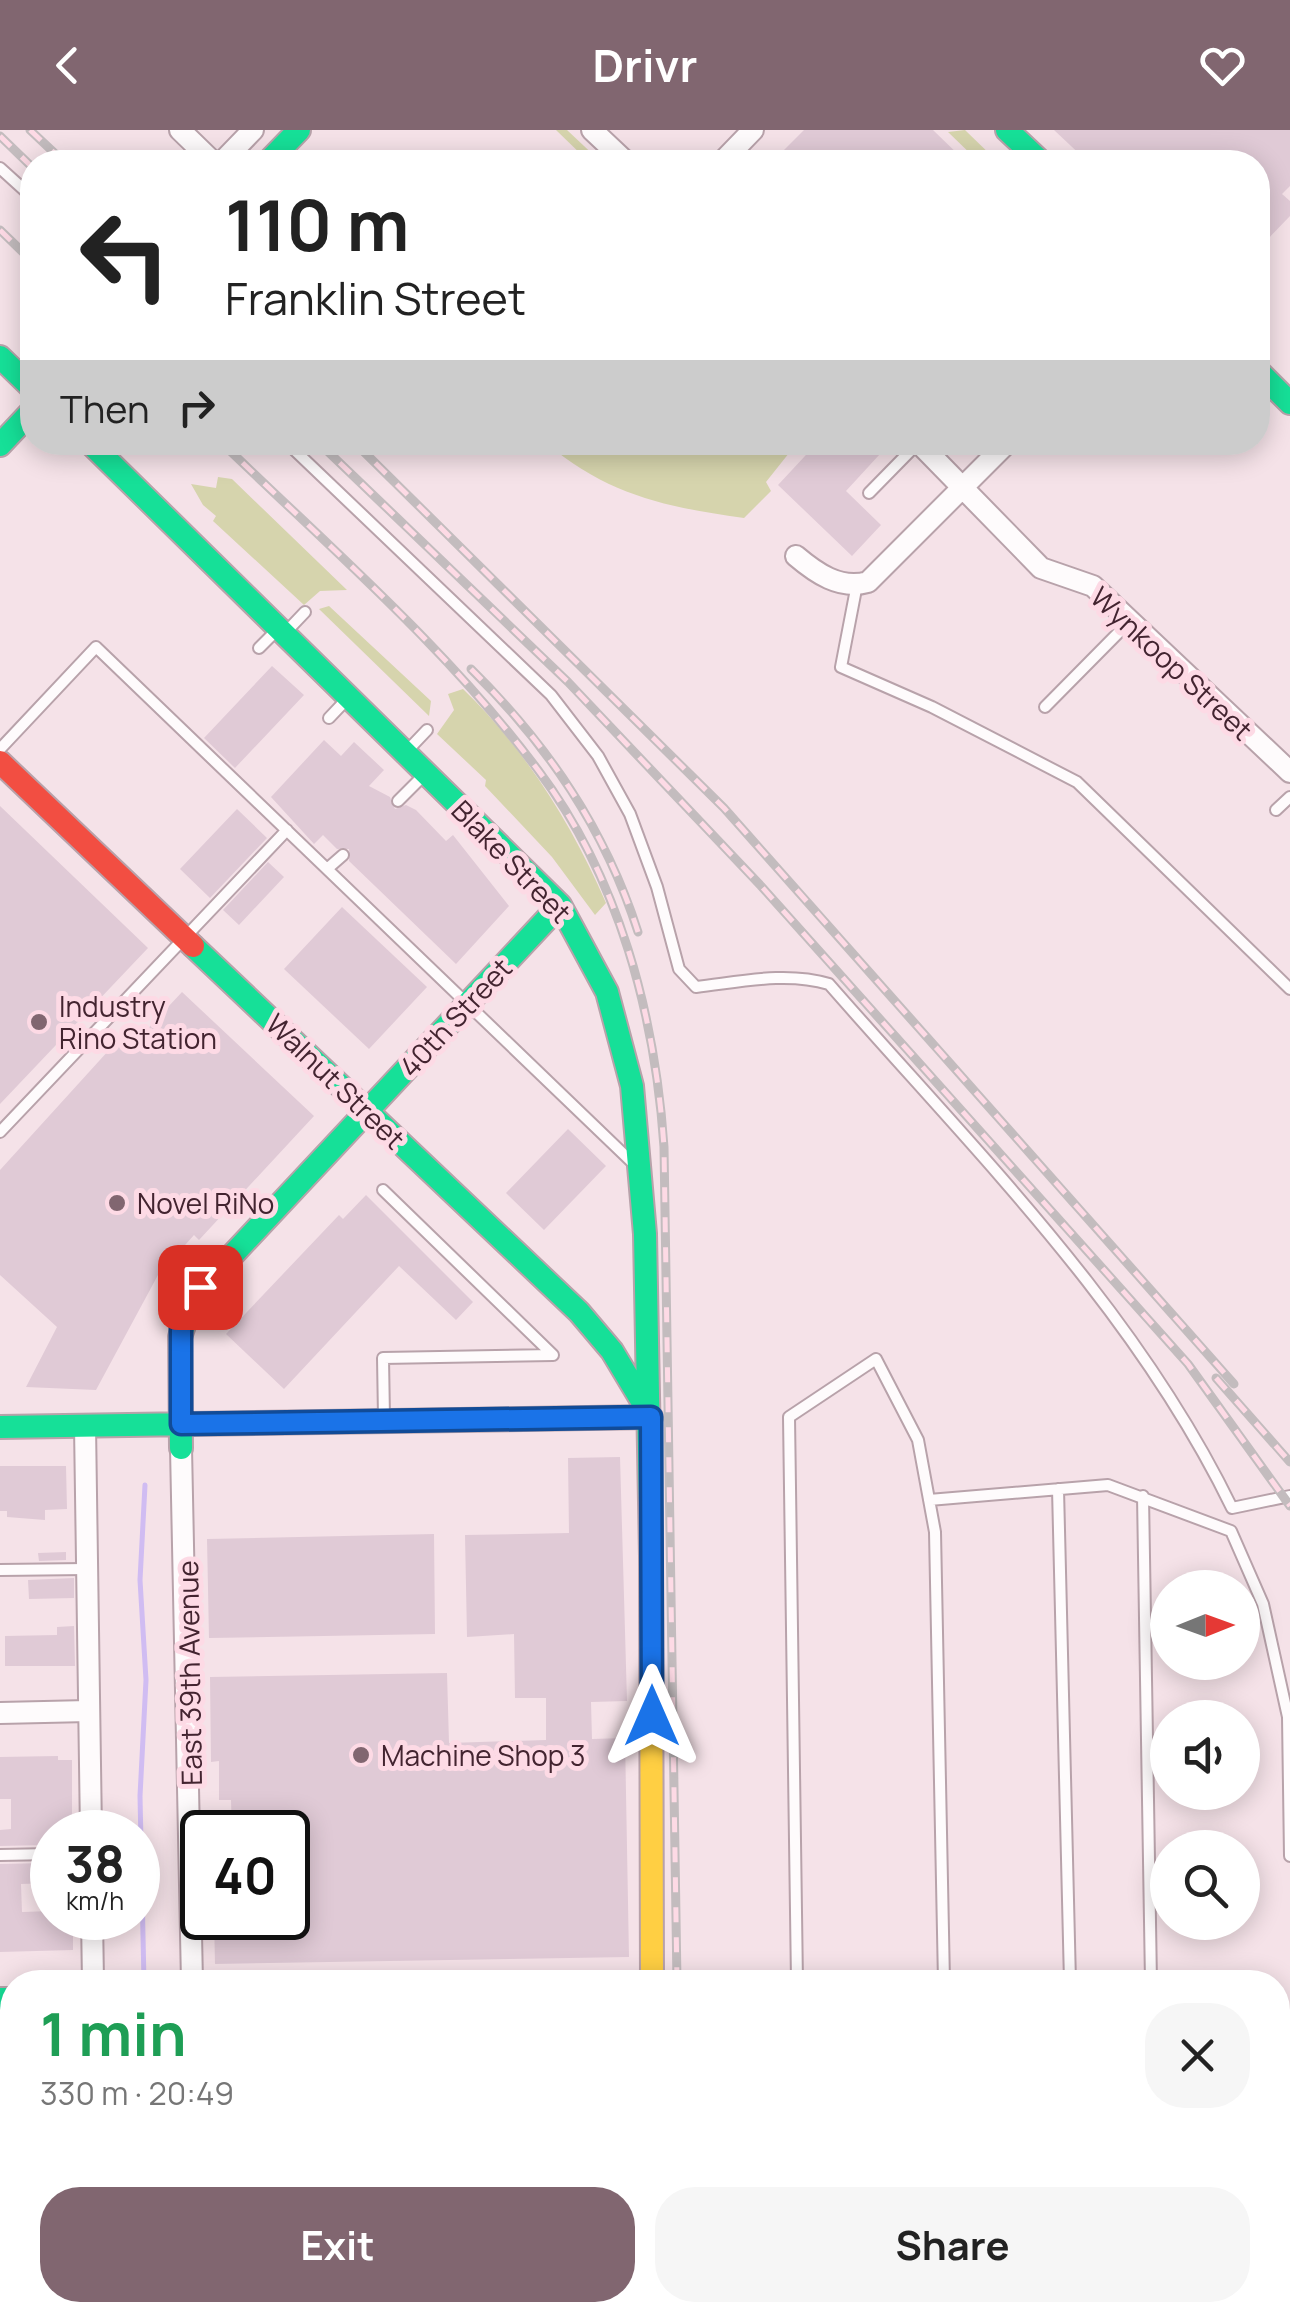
<!DOCTYPE html>
<meta charset="utf-8">
<style>
body{margin:0;font-family:Manrope,sans-serif;background:#f6f6f6;color:#222;height:100vh;display:flex;flex-direction:column;font-size:38px;white-space:nowrap}
*{box-sizing:border-box;margin:0}
p{font-size:32px;color:#767676}
.icon{flex:none;width:55px;height:55px;fill:none;stroke:currentColor;stroke-width:2;stroke-linecap:round;stroke-linejoin:round}
.map{position:relative;flex:1;overflow:hidden}
.side{position:absolute;left:0px;top:1840px;width:1290px;height:352px;display:flex;flex-direction:column;background:#fff;border-radius:40px 40px 0 0;box-shadow:0 5px 25px #0003}
.side>*{flex:none}
.top-card{position:absolute;left:20px;top:20px;width:1250px;height:305px;border-radius:40px;box-shadow:0 5px 25px #0003;background:#fff;color:#222;overflow:hidden}
.needle{width:65px;rotate:89deg}
.controls{position:absolute;left:1150px;top:1440px;display:grid;gap:20px}
.controls a{display:grid;place-items:center;width:110px;height:110px;border-radius:50%;background:#fff;box-shadow:0 5px 25px #0003;font-size:50px}
.speed{position:absolute;left:30px;top:1680px;display:flex;gap:20px;font-size:50px;font-weight:700;text-align:center}
.speed>*{display:grid;place-content:center;width:130px;height:130px;border-radius:50%;background:#fff;box-shadow:0 5px 25px #0003;line-height:1}
.speed small{font-size:25px;font-weight:400}
.speed .limit{border:5px solid #111;border-radius:15px;background:#fff;color:#111}
.pin{position:absolute;display:grid;place-items:center;width:85px;height:85px;color:#fff;margin:-42px;border-radius:20px;box-shadow:0 5px 15px #0006}
.me{position:absolute;width:110px;margin:-55px;rotate:0deg;stroke-linejoin:round;filter:drop-shadow(0 0 8px #0008)}
.turn{display:flex;align-items:center;gap:35px;height:210px;padding:0 40px;font-size:45px}
.turn .icon{width:130px;height:130px;stroke-width:2.5}
.turn b{display:block;font-size:70px;line-height:85px}
.then{display:flex;align-items:center;height:95px;padding:0 40px;background:#0003;gap:20px;font-size:38px}
.round{display:grid;place-items:center;flex:none;width:105px;height:105px;border-radius:40px;background:#f6f6f6}
.overview{display:flex;align-items:center;justify-content:space-between;height:170px;padding:0 40px}
h1{font-size:60px;font-weight:700;line-height:75px;color:#1e9e55}
.primary-button{display:flex;gap:20px;margin-top:auto;padding:20px 40px}
.primary-button a{flex:1;height:115px;border-radius:40px;background:#816670;color:#fff;font-size:40px;font-weight:700;line-height:115px;text-align:center}
.primary-button a+a{background:#f6f6f6;color:#222}
header{display:flex;justify-content:space-between;align-items:center;height:130px;padding:0 40px;background:#816670;color:#fff;font-size:45px;font-weight:700}
.map>svg:first-child{display:block}
.green{fill:#d6d4ad}
.lines{fill:none;stroke-linecap:round;stroke-linejoin:round}
.stream{stroke:#d0bcf2;stroke-width:5}
.building{fill:#e0cad6}
.lane-casing{stroke:#b8a2aa;stroke-width:14}
.street-casing{stroke:#b8a2aa;stroke-width:24}
.fast-casing{stroke:#b8a2aa;stroke-width:26}
.slow-casing{stroke:#b8a2aa;stroke-width:26}
.jam-casing{stroke:#b8a2aa;stroke-width:26}
.lane{stroke:#fefbfc;stroke-width:10}
.street{stroke:#fefbfc;stroke-width:20}
.fast{stroke:#16e098;stroke-width:22}
.slow{stroke:#ffcf43;stroke-width:22}
.jam{stroke:#f24e42;stroke-width:22}
.rail-casing{stroke:#c3bcbe;stroke-width:9}
.rail{stroke:#fddae5;stroke-width:5;stroke-dasharray:15;stroke-linecap:butt}
.route-casing{stroke:#114b97;stroke-width:25}
.route{stroke:#1a73e8;stroke-width:18}
.poi-dot{fill:#816670;stroke:#fddae5;stroke-width:4}
.labels{text-anchor:middle;dominant-baseline:central;stroke-width:10;stroke-linejoin:round;paint-order:stroke}
.street-label{font-size:28px;fill:#432430;stroke:#fddae5}
.poi-label{font-size:28px;fill:#432430;stroke:#fddae5;text-anchor:start}
</style>
<header><svg class="icon" aria-label="back" viewBox="0 0 24 24"><path d="M15 5l-7 7 7 7"/></svg>Drivr<svg class="icon" aria-label="heart" viewBox="0 0 24 24"><path d="M12 20l-8-8c-3-5 5-10 8-4 3-6 11-1 8 4z"/></svg></header>
<div class="map">
<svg width="1290" height="2191" viewBox="0 0 1290 2191">
<rect width="100%" height="100%" fill="#f5e2e8"/>
<!-- green -->
<path class="green" d="M556,0H567L601,32H589Z
M965,0L998,32H979L948,2Z
M546,313H797L766,352L771,361L744,388C665,377 608,365 546,313Z
M218,347L232,349L347,460L320,461L304,475L213,391L216,386L203,375L191,354L216,358Z
M329,476L431,571L429,586L319,479Z
M463,559C525,619 572,694 606,773L595,785L552,727L485,656L486,650L437,604L454,580L448,564Z"/>
<g class="lines">
<!-- stream -->
<path class="stream" d="M144,1852L140,1666L146,1550L140,1450L145,1355
M236,2180L237,2191"/>
</g>
<!-- building -->
<path class="building" d="M804,0H933L966,32H772Z
M1054,0H1290V56L1282,64L1290,71V86L1267,110L1258,100V32H1088Z
M818,312H868L880,324L846,361L881,395L852,426L778,355Z
M272,536L304,565L235,638L204,608Z
M324,610L341,626L354,612L384,640L369,656L390,667L395,679L406,675L416,680L446,711L453,705L509,776L456,834L349,731V719H337L323,705L314,714L271,667Z
M0,676L148,818L0,974Z
M237,679L267,708L210,768L180,739Z
M268,732L284,747L239,795L223,780Z
M342,777L427,857L369,919L284,839Z
M182,862L314,986L199,1110L194,1105L177,1124L172,1119L96,1260L26,1257L57,1197L0,1145V1040L129,898L139,908Z
M568,999L606,1036L544,1100L506,1063Z
M366,1065L473,1172L456,1190L399,1136L284,1259L226,1204L339,1085L343,1089Z
M620,1327L627,1571L591,1572L592,1609L625,1608L629,1827L215,1834L214,1788H288V1702H232L231,1670H219V1631L211,1632L210,1547L447,1543L449,1613L546,1610V1568H515L514,1504L467,1507L465,1405L569,1403L568,1328Z
M0,1336H66L67,1379L45,1380V1390L7,1387V1381H0Z
M434,1404L435,1504L209,1508L207,1409Z
M66,1422V1430L39,1431L38,1423Z
M74,1448V1468L29,1469L28,1450Z
M74,1496L75,1536H5V1506L57,1505V1497Z
M58,1626V1630H72V1702H47V1715L0,1716V1700L11,1699V1669H0V1627Z
M47,1733L52,1737V1753L21,1754L22,1782L52,1781V1788H73V1820L0,1822V1734Z"/>
<g class="lines">
<!-- lane casing -->
<g class="lane-casing">
<path id="lane" d="M0,38L32,67
M286,312L551,565L598,626L630,684L657,757L679,839L696,857C740,852 786,841 829,854C974,1020 1135,1178 1232,1378L1290,1366
M869,363L918,313
M857,454L841,537L932,577L1077,652L1290,859
M285,503L305,482
M259,518L278,499
M1045,577L1129,492
M329,588L348,568
M0,619L96,517L636,1036
M407,621L427,600
M398,671L425,644
M1276,680L1290,667
M327,739L343,725
M0,1002L287,700
M383,1060L553,1225
M384,1287L383,1228L553,1225
M1058,1359L1070,1852
M1143,1366L1151,1852
M929,1370L1108,1355L1231,1401L1263,1474L1288,1587L1290,1726
M0,1440L86,1439
M0,1725L52,1724
M797,1852L789,1287L876,1229L918,1310L935,1402L944,1852
M0,2015H12
M1278,2155H1290
M307,2180V2191
M802,2180V2191
M950,2180L951,2191
M1079,2180V2191
M1157,2180V2191"/>
</g>
<!-- street casing -->
<g class="street-casing">
<path id="street" d="M180,0L213,32
M592,0L626,32
M222,32L253,0
M722,32L753,0
M918,312L1041,438L1093,456L1290,642
M796,426C816,443 840,460 868,452L1008,312
M85,1296L91,1702
M181,1318L192,1852
M0,1583L88,1581
M92,1788L93,1852
M0,2157H12
M184,2180L185,2191"/>
</g>
<!-- fast casing -->
<g class="fast-casing">
<path id="fast" d="M1007,0L1041,32
M268,32L299,0
M0,227L32,258
M1258,241L1290,273
M89,312L560,775L607,862L632,956L645,1104L651,1426
M0,315L32,281
M193,816L579,1182L612,1221L648,1281
M0,1297L651,1287
M181,1318L180,1207L194,1166L560,775
M0,1869H12"/>
</g>
<!-- slow casing -->
<g class="slow-casing">
<path id="slow" d="M651,1426L652,1852
M657,2180V2191"/>
</g>
<!-- jam casing -->
<g class="jam-casing">
<path id="jam" d="M0,632L193,816"/>
</g>
<!-- lane -->
<use href="#lane" class="lane"/>
<!-- street -->
<use href="#street" class="street"/>
<!-- fast -->
<use href="#fast" class="fast"/>
<!-- slow -->
<use href="#slow" class="slow"/>
<!-- jam -->
<use href="#jam" class="jam"/>
<!-- rail casing -->
<g class="rail-casing">
<path id="rail" d="M30,0L64,32
M0,6L32,37
M0,100L32,131
M221,312C329,417 448,519 538,640C619,748 655,884 664,1017L677,1852
M318,312L568,552L761,756L1188,1234L1290,1376
M354,312L724,678L1234,1254
M471,539C548,615 605,699 638,802
M1216,1248L1290,1332
M683,2180V2191"/>
</g>
<!-- rail -->
<use href="#rail" class="rail"/>
</g>
<g class="lines">
<!-- route casing -->
<g class="route-casing">
<path id="route" d="M200,1157L181,1196V1294L651,1287L652,1586"/>
</g>
<!-- route -->
<use href="#route" class="route"/>
</g>
<!-- markers -->
<g class="poi-dot">
<circle cx="39" cy="892" r="10"/>
<circle cx="117" cy="1073" r="10"/>
<circle cx="361" cy="1625" r="10"/>
</g>
<g class="labels">
<!-- street labels -->
<g class="street-label">
<text transform="translate(1172 533) rotate(43)">Wynkoop Street</text>
<text transform="translate(512 731) rotate(46)">Blake Street</text>
<text transform="translate(455 887) rotate(-47)">40th Street</text>
<text transform="translate(336 951) rotate(44)">Walnut Street</text>
<text transform="translate(189 1543) rotate(-91)">East 39th Avenue</text>
</g>
<!-- poi labels -->
<g class="poi-label">
<text x="59" y="876">Industry<tspan x="59" dy="32">Rino Station</tspan></text>
<text x="137" y="1073">Novel RiNo</text>
<text x="381" y="1625">Machine Shop 3</text>
</g>
</g>
</svg>
<div class="controls">
<a><svg class="needle" viewBox="-14 -14 28 28"><path d="M0-13l5 13h-10z" fill="#e53935"/><path d="M0 13l5-13h-10z" fill="#767676"/></svg></a>
<a><svg class="icon" aria-label="sound" viewBox="0 0 24 24"><path d="M4 9h4l5-4v14l-5-4H4zM17 9q2 3 0 6"/></svg></a>
<a><svg class="icon" aria-label="search" viewBox="0 0 24 24"><circle cx="10" cy="10" r="6"/><path d="M15 15l6 6"/></svg></a>
</div>
<div class="speed"><div>38<small>km/h</small></div><div class="limit">40</div></div>
<div class="pin" style="left:200px;top:1157px;background:#d93025"><svg class="icon" aria-label="arrive" viewBox="0 0 24 24"><path d="M6 21V4h12l-3 4 3 4H6"/></svg></div>
<svg class="me" style="left:652px;top:1586px" viewBox="-20 -20 40 40"><path d="M0-17L14 15 0 8-14 15z" fill="#1a73e8" stroke="#fff" stroke-width="4"/></svg>
<div class="top-card">
<div class="turn"><svg class="icon" aria-label="left" viewBox="0 0 24 24"><path d="M17 20v-9H6M10 6l-5 5 5 5"/></svg><div><b>110 m</b>Franklin Street</div></div>
<div class="then">Then<svg class="icon" aria-label="right" viewBox="0 0 24 24"><path d="M7 20v-9h11M14 6l5 5-5 5"/></svg></div>
</div>
<section class="side">
<div class="overview"><div><h1>1 min</h1><p>330 m · 20:49</p></div><a class="round"><svg class="icon" aria-label="close" viewBox="0 0 24 24"><path d="M6 6l12 12M18 6L6 18"/></svg></a></div>
<div class="primary-button"><a>Exit</a><a>Share</a></div>
</section>
</div>
